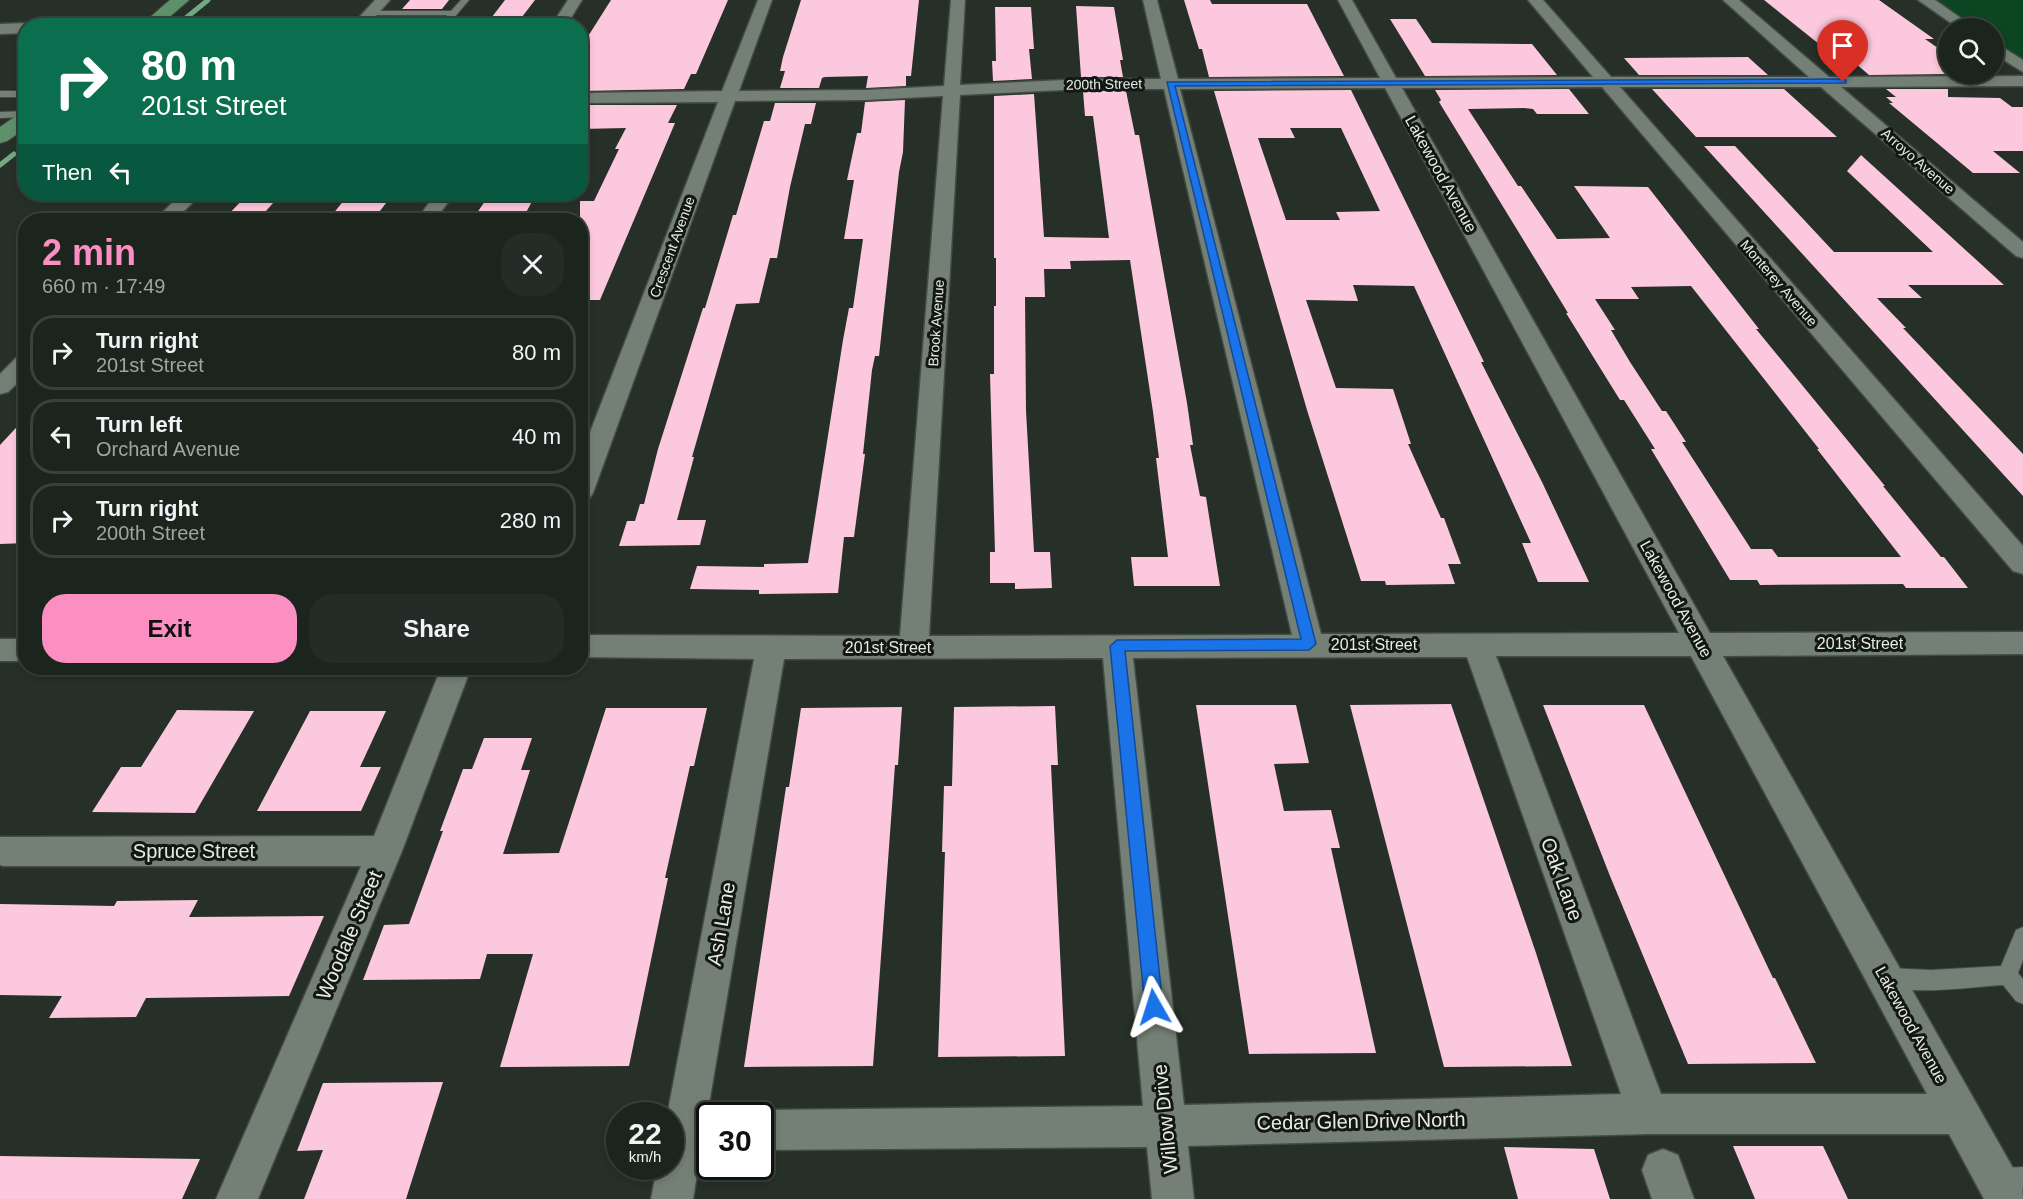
<!DOCTYPE html>
<meta charset="utf-8">
<style>
body{margin:0;font-family:Helvetica,sans-serif;background:#252c27;color:#f1f3f6;height:100vh;display:flex;flex-direction:column;font-size:22px;white-space:nowrap}
*{box-sizing:border-box;margin:0}
p{font-size:20px;color:#a0a4a4}
.icon{flex:none;width:33px;height:33px;fill:none;stroke:currentColor;stroke-width:2;stroke-linecap:round;stroke-linejoin:round}
.map{position:relative;flex:1;overflow:hidden}
.panel{position:absolute;left:18px;top:213px;width:570px;height:462px;display:flex;flex-direction:column;background:#1c241e;border-radius:24px;box-shadow:0 3px 9px #0003,0 0 0 2px #3a413c}
.panel>*{flex:none}
.guide{position:absolute;left:18px;top:18px;width:570px;height:183px;border-radius:24px;box-shadow:0 3px 9px #0003,0 0 0 2px #3a413c;background:#0b6e4f;color:#fff;overflow:hidden}
.controls{position:absolute;left:1938px;top:18px;display:grid;gap:12px}
.controls a{display:grid;place-items:center;width:66px;height:66px;border-radius:50%;background:#1c241e;box-shadow:0 3px 9px #0003,0 0 0 2px #3a413c;font-size:30px}
.speed{position:absolute;left:606px;top:1102px;display:flex;gap:12px;font-size:30px;font-weight:700;text-align:center}
.speed>*{display:grid;place-content:center;width:78px;height:78px;border-radius:50%;background:#1c241e;box-shadow:0 3px 9px #0003,0 0 0 2px #3a413c;line-height:1}
.speed small{font-size:15px;font-weight:400}
.speed .limit{border:3px solid #111;border-radius:9px;background:#fff;color:#111}
.pin{position:absolute;display:grid;place-items:center;width:51px;height:51px;color:#fff;margin:-62px -26px;border-radius:50% 50% 50% 0;rotate:-45deg;box-shadow:0 0 6px #0007}
.pin .icon{rotate:45deg}
.me{position:absolute;width:66px;margin:-33px;rotate:354deg;stroke-linejoin:round;filter:drop-shadow(0 0 4px #0008)}
.turn{display:flex;align-items:center;gap:21px;height:126px;padding:0 24px;font-size:27px}
.turn .icon{width:78px;height:78px;stroke-width:2.5}
.turn b{display:block;font-size:42px;line-height:51px}
.then{display:flex;align-items:center;height:57px;padding:0 24px;background:#0003;gap:12px;font-size:22px}
.round{display:grid;place-items:center;flex:none;width:63px;height:63px;border-radius:24px;background:#252c27}
.overview{display:flex;align-items:center;justify-content:space-between;height:102px;padding:0 24px}
h1{font-size:36px;font-weight:800;line-height:45px;color:#fc8fc1}
.action{display:flex;gap:12px;margin-top:auto;padding:12px 24px}
.action a{flex:1;height:69px;border-radius:24px;background:#fc8fc1;color:#111;font-size:24px;font-weight:800;line-height:69px;text-align:center}
.action a+a{background:#252c27;color:#f1f3f6}
ul{padding:0;list-style:none}
li{display:flex;align-items:center;gap:18px;height:75px;margin:0 12px 9px;padding:0 12px;border:3px solid #3a413c;border-radius:24px}
li div{flex:1}
li b{display:block;font-size:22px}
li em{font-style:normal}
.map>svg:first-child{display:block}
.green{fill:#0c4522}
.lines{fill:none;stroke-linecap:round;stroke-linejoin:round}
.stream{stroke:#72a882;stroke-width:5}
.building{fill:#fcc8dd;fill-rule:evenodd}
.lane-casing{stroke:#424b44;stroke-width:2}
.street-casing{stroke:#424b44;stroke-width:3}
.primary-casing{stroke:#424b44;stroke-width:2}
.lane{fill:#747f76;fill-rule:evenodd}
.street{fill:#747f76;fill-rule:evenodd}
.primary{fill:#5e906c;fill-rule:evenodd}
.route{fill:#1a73e8;stroke:#114b97;stroke-width:1.5}
.labels{text-anchor:middle;dominant-baseline:central;stroke-width:6;stroke-linejoin:round;paint-order:stroke}
.far-street-label{font-size:14px;fill:#e5ebe6;stroke:#121713}
.street-label{font-size:16px;fill:#e5ebe6;stroke:#121713}
.near-street-label{font-size:20px;fill:#e5ebe6;stroke:#121713}
</style>
<div class="map">
<svg width="2023" height="1199" viewBox="0 0 2023 1199">
<rect width="100%" height="100%" fill="#263028"/>
<!-- green -->
<path class="green" d="M1935,0H2023V59L1994,39V28H1978Z"/>
<g class="lines">
<!-- stream -->
<path class="stream" d="M176,26L208,0
M0,165L14,154"/>
</g>
<!-- building -->
<path class="building" d="M410,0H449L442,9H402Z
M505,0H535L515,26H485Z
M611,0H728L696,74H691L684,89L580,91V49Z
M801,0H919L911,76H906V86L866,88L868,76L825,77L822,78L819,88H780L785,71H780L783,57Z
M1184,0H1210L1212,4H1307L1344,76L1209,77L1202,49H1199Z
M1764,0H1879L1934,39H1925L1948,55V74L1869,75L1838,48H1824Z
M1076,6L1114,7L1123,60H1120L1123,77H1081Z
M995,7H1031L1034,49H1029L1032,79L993,81L992,61H996Z
M394,17H434L427,26H386Z
M1390,19H1416L1432,43L1532,44L1557,75L1425,76Z
M1748,57L1768,75H1639L1624,58Z
M1569,89L1589,114H1537L1533,109L1524,108L1468,109L1518,186H1521L1557,239L1610,238L1574,186L1648,187L1759,329H1756L1885,486H1883L1941,557H1944L1968,588H1906L1903,584L1760,585L1757,580H1730L1651,449H1655L1624,400H1620L1566,313H1568L1439,102L1441,100L1435,90ZM1691,286L1819,449H1817L1901,557H1778L1772,549H1751L1682,442H1686L1666,411H1662L1630,362L1611,330H1615L1595,299H1639L1631,287Z
M1652,89H1784L1837,137H1696Z
M1886,89H1948V97L2000,98L2012,107H2023V151H1993L2020,173H1973L1889,103H1893L1886,97H1896Z
M1351,90L1484,362H1481L1542,482L1589,582H1538L1522,543H1531L1414,286L1353,285L1358,301L1306,300L1336,388L1393,389L1411,444H1408L1441,518H1444L1461,564H1448L1455,584L1386,585L1385,581H1361L1307,410L1214,91ZM1290,128H1341L1380,211L1336,212L1340,220H1286L1258,138H1295Z
M1083,91H1126L1135,135H1139L1187,403L1193,445H1190L1200,496L1206,497L1220,586H1134L1131,557H1168L1156,458H1159L1153,412L1130,260L1070,261L1071,269H1044L1045,297H1025L1026,411L1034,552H1050L1052,588L1015,589V583H990V552H995L990,374H994V306H996V258H994V96L1034,94L1044,237L1109,238L1093,116H1085Z
M905,100L903,152L899,172L879,356H875L872,370L863,454H865L854,537H844L838,593L759,594V590L690,589L697,566L764,567V564L808,563L843,340L849,308H853L863,239H844L854,180H847L857,133H861L865,102Z
M775,103H816L811,124H805L790,187L777,258H770L759,303L736,304L692,457H694L677,520H706L700,545L619,546L627,521H635L640,504H644L658,449L703,308H705L733,215H736L764,121H770Z
M580,105H677L668,123H675L600,300H580V201H594L619,149H615L626,128L580,129Z
M1704,146H1735L1834,252H1933L1847,171L1861,155L2004,285H1908L1922,298H1877L1906,328H1903L2023,454V496Z
M248,194H281L258,220H223Z
M349,194H393L373,220H328Z
M490,194H536L522,220H472Z
M26,417V543L0,544V445Z
M1451,704L1536,953L1572,1066L1444,1067L1350,705Z
M1196,705H1296L1309,763L1274,764L1284,811L1331,810L1340,848H1331L1376,1053L1249,1054Z
M1543,705H1644L1773,978H1775L1816,1063L1688,1064L1610,876Z
M1055,706L1058,765H1051L1065,1056L938,1057L945,852H942L944,786H952L954,707Z
M902,707L898,765H895L873,1066L744,1067L786,787H789L801,708Z
M606,708H707L694,766H690L665,878H668L629,1066L500,1067L533,954H487L480,979L363,980L384,925L409,924L443,831H440L463,769H472L484,738H532L521,770H530L503,854L559,853Z
M177,710L254,711L195,813L92,812L121,767H141Z
M310,711H386L360,767H381L361,811H257Z
M198,900L189,917L324,916L289,996L146,998L136,1017L49,1018L62,996L0,995V904L114,906L117,901Z
M443,1082L406,1199H304L323,1150L297,1151L323,1083Z
M1733,1146H1823L1848,1199H1755Z
M1504,1147L1594,1149L1610,1199H1518Z
M0,1156L200,1159L182,1199H0Z"/>
<g class="lines">
<!-- lane casing -->
<g class="lane-casing">
<path id="lane" d="M461,0H469L447,26L440,24L447,15H370L366,13L370,11H451Z
M0,91H26V97H0Z
M26,111V117L0,118V112Z
M2023,927V960L2018,973L2023,979V1004L2016,1001L2003,985C1971,987 1910,996 1881,985L1878,978L1881,971L1888,968L1931,970L2001,966L2016,930Z
M2023,1167V1189L1999,1190L1991,1187L1988,1179L1991,1171L1999,1168Z"/>
</g>
<!-- street casing -->
<g class="street-casing">
<path id="street" d="M375,0H390L367,26H351Z
M568,0H582L566,26H551Z
M758,0H772L739,91L866,90L944,86L951,0H965L960,85L1086,79H1161L1143,0H1157L1178,79L1380,78L1338,0H1352L1396,78L1593,77L1528,0H1543L1611,77H1809L1723,0H1739L1829,77L2023,76V86L1841,87L2023,242V258L2016,256L1821,87H1620L2023,546V574L2013,571L1602,87L1402,88L1710,633L2023,632V654L1723,656L2022,1184L2023,1199H1984L1949,1134H1648L1188,1146L1194,1199H1152L1147,1147L760,1150V1116H745L760,1110L1143,1106L1103,658L784,659L708,1110L725,1116H710V1150H701L693,1199H651L657,1167H670V1116H667L754,659L580,657V635L900,636L943,96L866,100L735,101L593,493L589,499L580,502V458L718,102L580,103V93L722,91ZM1385,88L1679,633L1321,634L1180,89ZM1086,89H1164L1292,635L929,636L960,95ZM1496,656H1691L1927,1094H1661ZM1467,657L1621,1094L1184,1105L1133,658Z
M1918,0H1935L1975,28H1958Z
M26,23L32,26H26V33L0,34V24Z
M1994,42L2023,60V72L1994,54Z
M181,194H201L175,220H155Z
M435,194H454L435,220H417Z
M26,354V375L8,392L0,394V374L18,356Z
M0,639H26V661H0Z
M441,668H471L402,851L258,1199H216L361,866H3L0,865V837L374,836Z
M1663,1149L1678,1155L1694,1199H1652L1642,1170L1648,1155Z"/>
</g>
<!-- primary casing -->
<g class="primary-casing">
<path id="primary" d="M170,0H189L159,26H140Z
M26,112V128L7,141L0,143V127L19,114Z"/>
</g>
<!-- lane -->
<use href="#lane" class="lane"/>
<!-- street -->
<use href="#street" class="street"/>
<!-- primary -->
<use href="#primary" class="primary"/>
</g>
<!-- route -->
<path class="route" d="M1843,79L1846,80V83L1175,86L1316,644L1309,650L1125,651L1163,1007L1160,1014L1154,1016L1147,1014L1145,1007L1110,646L1117,640L1301,639L1167,82Z"/>
<g class="labels">
<!-- far-street labels -->
<g class="far-street-label">
<text transform="translate(1104 84) rotate(-1)">200th Street</text>
<text transform="translate(1918 161) rotate(41)">Arroyo Avenue</text>
<text transform="translate(672 247) rotate(-70)">Crescent Avenue</text>
<text transform="translate(1779 283) rotate(49)">Monterey Avenue</text>
<text transform="translate(936 323) rotate(-86)">Brook Avenue</text>
</g>
<!-- street labels -->
<g class="street-label">
<text transform="translate(1441 174) rotate(61)">Lakewood Avenue</text>
<text transform="translate(1676 599) rotate(61)">Lakewood Avenue</text>
<text x="1860" y="643">201st Street</text>
<text x="1374" y="644">201st Street</text>
<text x="888" y="647">201st Street</text>
<text transform="translate(1911 1025) rotate(61)">Lakewood Avenue</text>
</g>
<!-- near-street labels -->
<g class="near-street-label">
<text x="194" y="851">Spruce Street</text>
<text transform="translate(1562 879) rotate(70)">Oak Lane</text>
<text transform="translate(721 924) rotate(-80)">Ash Lane</text>
<text transform="translate(349 935) rotate(-67)">Woodale Street</text>
<text transform="translate(1165 1119) rotate(-96)">Willow Drive</text>
<text transform="translate(1361 1121) rotate(-1)">Cedar Glen Drive North</text>
</g>
</g>
</svg>
<div class="controls">
<a><svg class="icon" aria-label="search" viewBox="0 0 24 24"><circle cx="10" cy="10" r="6"/><path d="M15 15l6 6"/></svg></a>
</div>
<div class="speed"><div>22<small>km/h</small></div><div class="limit">30</div></div>
<div class="pin" style="left:1843px;top:82px;background:#d93025"><svg class="icon" aria-label="arrive" viewBox="0 0 24 24"><path d="M6 21V4h12l-3 4 3 4H6"/></svg></div>
<svg class="me" style="left:1154px;top:1007px" viewBox="-20 -20 40 40"><path d="M0-17L14 15 0 8-14 15z" fill="#1a73e8" stroke="#fff" stroke-width="4"/></svg>
<div class="guide">
<div class="turn"><svg class="icon" aria-label="right" viewBox="0 0 24 24"><path d="M7 20v-9h11M14 6l5 5-5 5"/></svg><div><b>80 m</b>201st Street</div></div>
<div class="then">Then<svg class="icon" aria-label="left" viewBox="0 0 24 24"><path d="M17 20v-9H6M10 6l-5 5 5 5"/></svg></div>
</div>
<section class="panel">
<div class="overview"><div><h1>2 min</h1><p>660 m · 17:49</p></div><a class="round"><svg class="icon" aria-label="close" viewBox="0 0 24 24"><path d="M6 6l12 12M18 6L6 18"/></svg></a></div>
<ul>
<li><svg class="icon" aria-label="right" viewBox="0 0 24 24"><path d="M7 20v-9h11M14 6l5 5-5 5"/></svg><div><b>Turn right</b><p>201st Street</p></div><em>80 m</em></li>
<li><svg class="icon" aria-label="left" viewBox="0 0 24 24"><path d="M17 20v-9H6M10 6l-5 5 5 5"/></svg><div><b>Turn left</b><p>Orchard Avenue</p></div><em>40 m</em></li>
<li><svg class="icon" aria-label="right" viewBox="0 0 24 24"><path d="M7 20v-9h11M14 6l5 5-5 5"/></svg><div><b>Turn right</b><p>200th Street</p></div><em>280 m</em></li>
</ul>
<div class="action"><a>Exit</a><a>Share</a></div>
</section>
</div>
